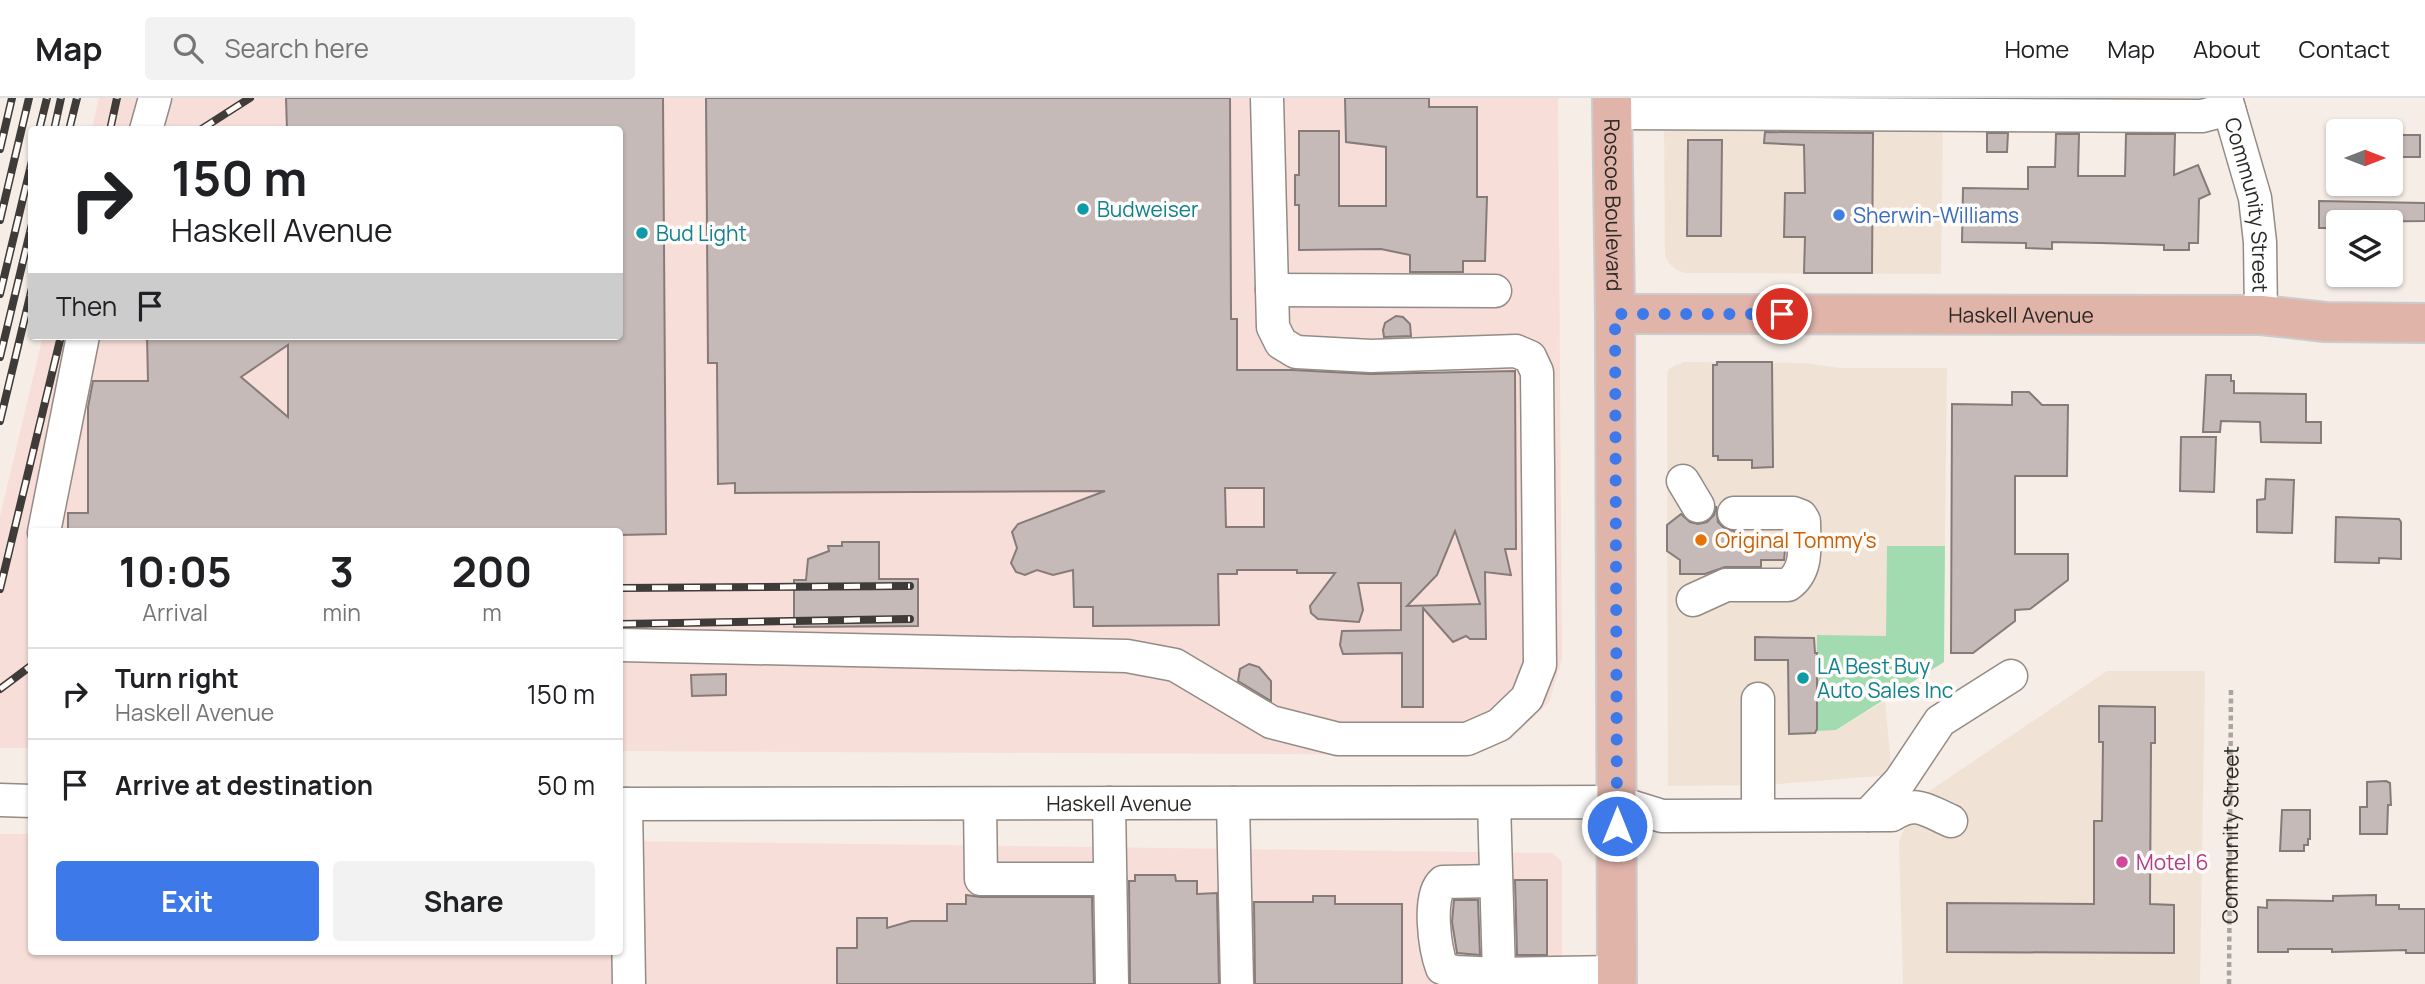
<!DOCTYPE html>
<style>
body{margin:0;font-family:Manrope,sans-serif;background:#f2f2f2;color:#202124;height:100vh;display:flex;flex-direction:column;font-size:26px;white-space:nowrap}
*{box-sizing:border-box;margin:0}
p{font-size:23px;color:#757577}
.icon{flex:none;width:38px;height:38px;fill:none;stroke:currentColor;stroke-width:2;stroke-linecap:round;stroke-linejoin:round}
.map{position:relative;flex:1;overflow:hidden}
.panel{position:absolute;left:28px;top:430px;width:595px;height:427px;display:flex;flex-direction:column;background:#fff;border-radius:7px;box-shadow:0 2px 5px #0004}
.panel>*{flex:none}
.top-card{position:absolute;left:28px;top:28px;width:595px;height:214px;border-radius:7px;box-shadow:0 2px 5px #0004;background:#fff;color:#202124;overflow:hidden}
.needle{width:46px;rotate:90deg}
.fabs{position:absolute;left:2326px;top:21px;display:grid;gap:14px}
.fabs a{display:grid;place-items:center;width:77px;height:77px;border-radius:7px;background:#fff;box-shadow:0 2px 5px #0004;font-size:35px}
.pin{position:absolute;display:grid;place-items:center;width:60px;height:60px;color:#fff;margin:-30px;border:4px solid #fff;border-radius:50%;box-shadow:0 2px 7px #0007}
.me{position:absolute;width:77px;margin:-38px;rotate:0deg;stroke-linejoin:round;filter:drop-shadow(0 0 5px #0008)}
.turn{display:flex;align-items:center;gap:24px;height:147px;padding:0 28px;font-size:32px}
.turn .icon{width:91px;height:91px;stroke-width:2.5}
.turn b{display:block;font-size:49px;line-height:60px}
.then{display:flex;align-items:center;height:66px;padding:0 28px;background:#0003;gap:14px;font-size:26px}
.eta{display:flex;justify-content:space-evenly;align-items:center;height:119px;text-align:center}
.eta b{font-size:42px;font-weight:700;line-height:49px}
.primary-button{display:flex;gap:14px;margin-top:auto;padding:14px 28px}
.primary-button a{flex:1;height:80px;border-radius:7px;background:#3d79e9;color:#fff;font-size:28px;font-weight:700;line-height:80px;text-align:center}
.primary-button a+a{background:#f2f2f2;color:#202124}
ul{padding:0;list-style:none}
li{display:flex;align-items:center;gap:21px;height:91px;padding:0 28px;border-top:2px solid #e0e0e0}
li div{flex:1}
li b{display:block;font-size:26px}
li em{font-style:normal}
header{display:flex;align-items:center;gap:42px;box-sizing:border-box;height:98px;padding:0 35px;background:#fff;border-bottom:2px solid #e0e0e0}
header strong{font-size:33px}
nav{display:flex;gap:38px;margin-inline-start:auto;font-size:24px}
.search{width:490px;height:63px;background:#f2f2f2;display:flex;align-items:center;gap:18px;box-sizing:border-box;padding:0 24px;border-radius:7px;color:#757577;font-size:26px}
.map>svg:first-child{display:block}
.built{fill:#f1e2d6}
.industrial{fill:#f8ded8}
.green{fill:#a2dbb0}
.building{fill:#c5bab8;stroke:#867b79;stroke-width:2;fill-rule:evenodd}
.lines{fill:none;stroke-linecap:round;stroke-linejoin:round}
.minor-casing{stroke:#938b85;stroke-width:35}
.major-casing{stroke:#cccbcb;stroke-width:42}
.path{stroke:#aaa49f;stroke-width:4.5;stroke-dasharray:5 3.5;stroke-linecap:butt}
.minor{stroke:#fff;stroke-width:32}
.major{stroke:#e1b4aa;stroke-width:38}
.rail-casing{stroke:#3f3b39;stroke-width:8}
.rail{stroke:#fefbf8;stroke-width:5;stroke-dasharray:16;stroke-linecap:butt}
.route{stroke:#3d79e9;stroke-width:12;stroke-dasharray:0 21.6}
.culture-dot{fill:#0f9aa8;stroke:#fefbf8;stroke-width:2.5}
.shop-dot{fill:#3f7fe0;stroke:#fefbf8;stroke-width:2.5}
.food-dot{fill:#e8710a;stroke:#fefbf8;stroke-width:2.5}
.hotel-dot{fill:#d1479c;stroke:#fefbf8;stroke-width:2.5}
.labels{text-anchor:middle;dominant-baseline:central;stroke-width:7;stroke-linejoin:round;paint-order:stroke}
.street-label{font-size:21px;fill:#2a2725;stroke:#fefbf8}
.culture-label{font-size:21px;fill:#0d838f;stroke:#fefbf8;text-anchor:start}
.shop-label{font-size:21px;fill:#366cbe;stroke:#fefbf8;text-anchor:start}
.food-label{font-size:21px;fill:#c56008;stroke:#fefbf8;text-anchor:start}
.hotel-label{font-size:21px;fill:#b23c85;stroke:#fefbf8;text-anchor:start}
</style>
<header>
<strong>Map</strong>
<div class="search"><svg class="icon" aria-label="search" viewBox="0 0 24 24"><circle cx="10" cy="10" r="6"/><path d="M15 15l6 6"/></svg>Search here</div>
<nav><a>Home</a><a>Map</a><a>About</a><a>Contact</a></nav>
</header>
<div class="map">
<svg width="2425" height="886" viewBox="0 0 2425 886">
<rect width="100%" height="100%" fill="#f5ede6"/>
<!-- built -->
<path class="built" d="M1664,26L1943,27L1941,176L1684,175L1677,172L1669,165L1665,157Z
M1682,264L1803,265L1841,270H1947L1945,448H1887L1886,538H1817L1836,632L1885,603L1892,677L1764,687L1668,688L1667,278L1668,272L1675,267L1681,266Z
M2107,573H2205L2200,886H1903L1899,744L1916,702Z"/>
<!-- industrial -->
<path class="industrial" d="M99,0H1558L1562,561L1549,604L1511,641L1466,657L620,653V434H32L31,650H0V418L43,238H620V32L92,31Z
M0,736H31L32,854H620V743L1553,755L1562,764V886H0Z"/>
<!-- green -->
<path class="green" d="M1887,448H1945L1944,564L1836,632L1817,633V537L1886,538Z"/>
<!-- building -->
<path class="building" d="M286,0H663L666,436L620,437V434H68V415H88V309L93,283H148L147,238H620V32H287ZM288,247V319L241,279Z
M706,0H1230L1231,221H1237V272H1292L1370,276L1515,273L1516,451H1505L1511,477L1485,474L1486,541H1470L1466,538L1453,544L1423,510V609H1402V555L1343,556L1340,547L1342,533L1401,532V485H1358L1363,512L1359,524L1318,521L1311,515L1310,508L1335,475H1297V472H1237V476H1218L1219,527L1093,528V509H1074L1073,472L1053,477L1037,472L1025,477L1016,474L1011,465L1017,450L1012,434L1018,426L1105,393L735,395V385L718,386L717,265H708ZM1225,390H1264V429H1226ZM1455,433L1480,506L1407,508L1437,477Z
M1345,0H1429V9H1477V99H1487L1485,163H1463V174H1410V157L1381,151L1299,152V107H1295V77H1299V33H1339V108H1386V49L1346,44Z
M1765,34L1873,35L1872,175H1804L1805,139H1784L1785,95H1805L1804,47L1764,45Z
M1987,35H2008L2007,54H1987Z
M2056,36H2079L2078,78H2125L2126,36H2175L2174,77L2198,67L2210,96L2199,101L2198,145H2189V152H2164V147L2101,145L2052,144V151L2026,150V145L1962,144L1963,90L2028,91V69H2055Z
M2390,37H2420V59H2390Z
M1688,42H1722L1721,138H1687Z
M2319,103L2425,105V123L2338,124V130H2319Z
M1396,218L1403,219L1410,226L1411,238L1384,239L1383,232L1385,225Z
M1717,264H1772L1773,369L1752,370V362H1718V358H1713V267H1717Z
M2206,277H2231V283H2234V295L2306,296V324H2321V345L2261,344L2260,324L2221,323L2220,334H2203Z
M2012,294H2029L2042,307H2068L2067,378H2015V456H2068V482L2030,511L2015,512V523L1973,555H1951L1952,306L2012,307Z
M2181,339H2216L2214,394L2180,393Z
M2266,381L2294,382L2292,435L2257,434V402L2265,401Z
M1716,408L1718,424L1724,430L1734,433V440L1786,442L1784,462H1761V469H1725L1705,476H1680V462L1667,453V427L1681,416L1690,424L1698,426L1707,424L1714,417Z
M2336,419L2399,421L2401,424V461L2379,460V465L2335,464Z
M842,444H879V481H918V528L794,529V482H806L808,461L829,453L828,448H842Z
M1755,539L1814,540L1815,555H1817V631L1815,635L1789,636L1788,562H1755Z
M1249,566L1259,569L1271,583V603L1238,583L1240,571Z
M726,576V597L692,598L691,577Z
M2099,608L2155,609V645H2151L2150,806L2174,807V855L1947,854V805L2094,806V723H2102L2103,644H2099Z
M2386,683L2390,685L2391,707H2388L2387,736H2360V709H2367V684Z
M2282,712H2310V741H2308V747H2304V753H2280Z
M1135,777H1175L1176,783H1197V796L1217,795L1219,886H1130L1129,783H1135Z
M1515,782H1547V857H1517Z
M966,797L981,799H1092L1094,886H837V850H857V820H887V830L911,823H947V806H966Z
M2376,797V807H2399V811H2425V855H2406V852L2332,854V851H2288V854H2258V809L2267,810V802L2333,803V798Z
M1313,798H1335V806H1402V886H1255L1254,804H1313Z
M1454,802H1478L1480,857L1457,855L1452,824Z"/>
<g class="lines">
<!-- minor casing -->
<g class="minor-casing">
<g id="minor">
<path id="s2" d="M2226,0L2255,100L2260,144L2261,217"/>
<path d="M1612,15L2202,18L2229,11"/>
<path d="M146,32L155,0"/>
<path d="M1272,192L1495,193"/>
<path d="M1683,383L1698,408"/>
<path d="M44,434L83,238"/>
<path d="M1693,502L1726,487H1788C1809,472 1804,447 1804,423L1801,418L1793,415H1734"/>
<path d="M620,547L1127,558L1175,567L1271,624L1338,641H1467L1499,627L1527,600L1540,567L1537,274L1530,259L1516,253L1371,258L1296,254L1281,245L1273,229L1267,0"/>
<path d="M1758,601V717"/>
<path d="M0,702L32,703"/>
<path d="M1109,705L1112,886"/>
<path d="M1233,705L1237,886"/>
<path d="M1494,705L1499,876"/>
<path id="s3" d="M620,706L1617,704L1662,718L1892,717C1917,701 1927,713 1951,723"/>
<path d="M626,706L629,886"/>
<path d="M980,706L981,781H1110"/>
<path d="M1868,717L1900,683L1940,623L2011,578"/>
<path d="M1496,783L1443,784C1427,798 1435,851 1442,870L1455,874L1499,876L1617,874"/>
</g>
</g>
<!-- major casing -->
<g class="major-casing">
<g id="major">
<path id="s4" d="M1612,0L1615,216L1617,886"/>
<path id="s5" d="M1615,216L2261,217L2325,224L2425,225"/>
</g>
</g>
<!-- path -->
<path class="path" id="s1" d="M2229,886L2231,590"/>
<!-- minor -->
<use href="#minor" class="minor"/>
<!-- major -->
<use href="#major" class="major"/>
<!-- rail casing -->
<g class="rail-casing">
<path id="rail" d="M39,32L47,0
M54,32L61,0
M69,32L77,0
M110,32L117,0
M200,32L250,0
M0,51L12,0
M0,122L29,0
M0,196L32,63
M0,259L32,126
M0,323L32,190
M620,490L910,488
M0,491L61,238
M620,526L910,521
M0,591L32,567"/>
</g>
<!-- rail -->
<use href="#rail" class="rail"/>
</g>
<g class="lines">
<!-- route -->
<path class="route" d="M1617,728L1615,216H1782"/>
</g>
<!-- markers -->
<g class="culture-dot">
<circle cx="1083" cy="111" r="7"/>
<circle cx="642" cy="135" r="7"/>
<circle cx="1803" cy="580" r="7"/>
</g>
<circle class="shop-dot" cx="1839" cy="117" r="7"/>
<circle class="food-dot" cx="1701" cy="442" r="7"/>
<circle class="hotel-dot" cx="2122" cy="764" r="7"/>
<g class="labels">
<!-- street labels -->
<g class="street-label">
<text stroke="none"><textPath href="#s4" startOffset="107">Roscoe Boulevard</textPath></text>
<text stroke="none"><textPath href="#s2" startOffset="110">Community Street</textPath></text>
<text stroke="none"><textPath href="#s5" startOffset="406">Haskell Avenue</textPath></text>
<text stroke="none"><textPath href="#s3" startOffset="499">Haskell Avenue</textPath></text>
<text stroke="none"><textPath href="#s1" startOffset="149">Community Street</textPath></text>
</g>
<!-- culture labels -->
<g class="culture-label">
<text x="1097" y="111">Budweiser</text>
<text x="656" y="135">Bud Light</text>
<text x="1817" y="568">LA Best Buy<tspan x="1817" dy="24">Auto Sales Inc</tspan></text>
</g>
<!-- shop labels -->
<g class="shop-label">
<text x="1853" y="117">Sherwin-Williams</text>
</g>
<!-- food labels -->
<g class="food-label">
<text x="1715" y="442">Original Tommy's</text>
</g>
<!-- hotel labels -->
<g class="hotel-label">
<text x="2136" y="764">Motel 6</text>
</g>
</g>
</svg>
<div class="fabs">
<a><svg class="needle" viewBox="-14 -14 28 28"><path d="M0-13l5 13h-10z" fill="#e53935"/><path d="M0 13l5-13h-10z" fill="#757577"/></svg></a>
<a><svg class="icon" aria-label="layers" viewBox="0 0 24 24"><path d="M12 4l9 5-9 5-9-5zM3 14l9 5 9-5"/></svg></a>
</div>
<div class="pin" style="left:1782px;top:216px;background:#d93025"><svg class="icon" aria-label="arrive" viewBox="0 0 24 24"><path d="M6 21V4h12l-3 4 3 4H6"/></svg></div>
<svg class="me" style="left:1617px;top:728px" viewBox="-20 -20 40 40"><circle r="17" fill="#3d79e9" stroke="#fff" stroke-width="3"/><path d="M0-11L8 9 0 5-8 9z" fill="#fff"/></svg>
<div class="top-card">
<div class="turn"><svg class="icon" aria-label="right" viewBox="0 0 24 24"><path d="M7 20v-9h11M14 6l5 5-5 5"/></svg><div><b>150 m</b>Haskell Avenue</div></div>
<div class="then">Then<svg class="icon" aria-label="arrive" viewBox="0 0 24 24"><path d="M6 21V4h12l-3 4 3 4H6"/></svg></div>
</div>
<section class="panel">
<div class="eta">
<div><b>10:05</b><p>Arrival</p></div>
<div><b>3</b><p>min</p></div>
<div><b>200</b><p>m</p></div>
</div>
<ul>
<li><svg class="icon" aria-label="right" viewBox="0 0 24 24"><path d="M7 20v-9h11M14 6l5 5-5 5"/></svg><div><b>Turn right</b><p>Haskell Avenue</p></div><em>150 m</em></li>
<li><svg class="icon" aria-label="arrive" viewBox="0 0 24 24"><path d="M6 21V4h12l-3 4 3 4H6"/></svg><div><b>Arrive at destination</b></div><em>50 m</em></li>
</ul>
<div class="primary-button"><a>Exit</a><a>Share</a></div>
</section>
</div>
